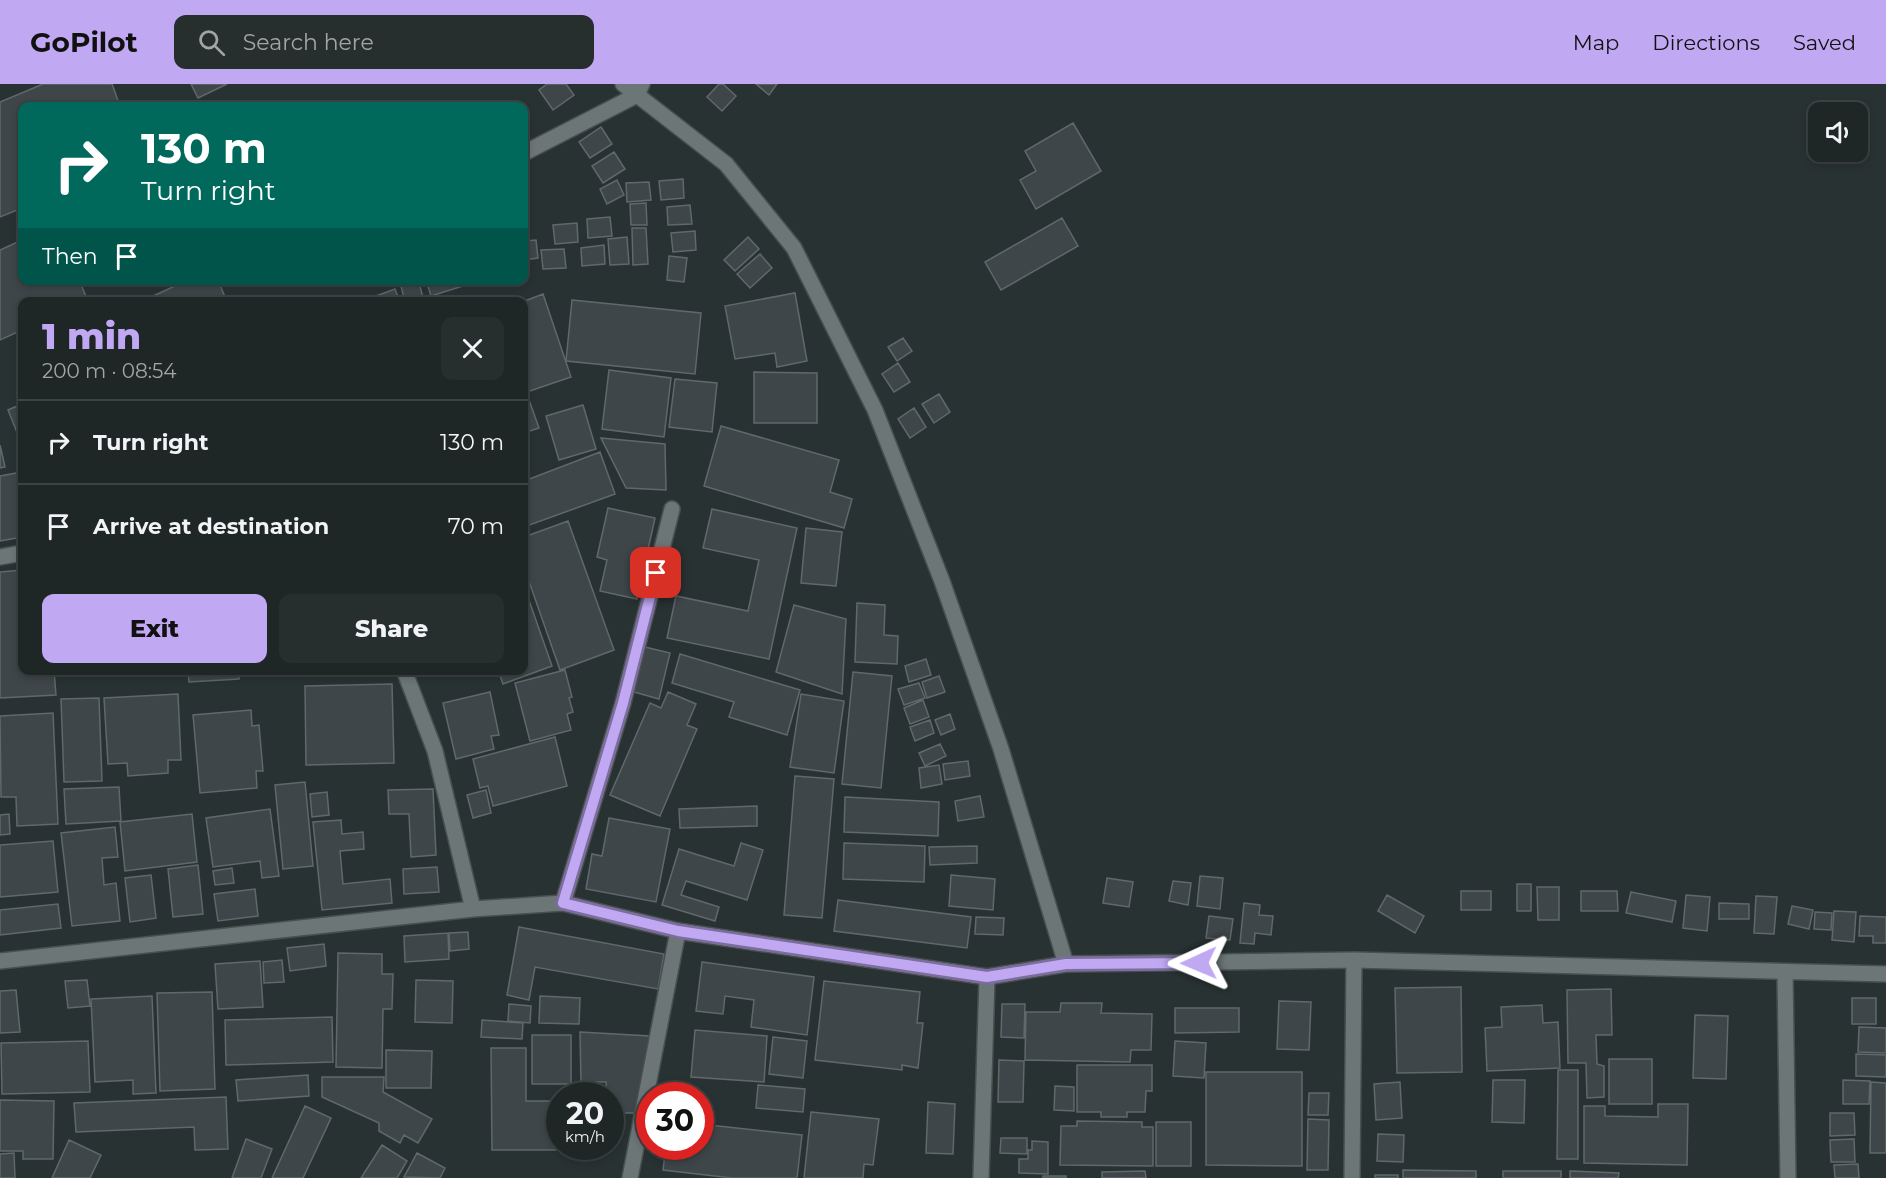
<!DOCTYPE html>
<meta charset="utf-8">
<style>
body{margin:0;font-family:Montserrat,sans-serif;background:#272e2e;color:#f1f3f6;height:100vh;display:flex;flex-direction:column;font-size:22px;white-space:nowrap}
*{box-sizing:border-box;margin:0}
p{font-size:20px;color:#a1a5a7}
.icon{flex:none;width:33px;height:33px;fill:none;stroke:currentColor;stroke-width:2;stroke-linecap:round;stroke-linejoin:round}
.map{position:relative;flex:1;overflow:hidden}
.side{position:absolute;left:18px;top:213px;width:510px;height:378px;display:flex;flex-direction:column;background:#1f2626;border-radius:12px;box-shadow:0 3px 9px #0003,0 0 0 2px #3c4343}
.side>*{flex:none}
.banner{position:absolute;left:18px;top:18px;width:510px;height:183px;border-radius:12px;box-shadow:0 3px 9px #0003,0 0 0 2px #3c4343;background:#00695c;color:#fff;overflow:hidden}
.fabs{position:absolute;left:1808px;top:18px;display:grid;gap:12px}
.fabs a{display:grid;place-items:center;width:60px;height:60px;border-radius:12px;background:#1f2626;box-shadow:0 3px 9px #0003,0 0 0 2px #3c4343;font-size:30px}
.speed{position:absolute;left:546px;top:998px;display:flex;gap:12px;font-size:30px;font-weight:700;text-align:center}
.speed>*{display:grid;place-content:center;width:78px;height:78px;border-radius:50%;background:#1f2626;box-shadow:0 3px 9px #0003,0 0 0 2px #3c4343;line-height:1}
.speed small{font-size:15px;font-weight:400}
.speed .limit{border:9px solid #d22;background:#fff;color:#111}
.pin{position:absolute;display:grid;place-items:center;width:51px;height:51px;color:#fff;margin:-26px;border-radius:12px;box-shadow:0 3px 9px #0006}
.me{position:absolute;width:66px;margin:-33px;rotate:269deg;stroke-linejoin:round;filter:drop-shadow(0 0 4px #0008)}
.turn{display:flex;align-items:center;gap:21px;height:126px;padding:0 24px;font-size:27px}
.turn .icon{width:78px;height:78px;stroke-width:2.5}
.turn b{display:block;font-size:42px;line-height:51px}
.then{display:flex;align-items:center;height:57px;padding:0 24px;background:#0003;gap:12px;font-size:22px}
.round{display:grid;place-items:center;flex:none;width:63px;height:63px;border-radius:12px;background:#272e2e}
.head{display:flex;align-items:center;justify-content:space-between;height:102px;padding:0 24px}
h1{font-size:36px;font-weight:800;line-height:45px;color:#c1a8f3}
.cta{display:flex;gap:12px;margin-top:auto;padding:12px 24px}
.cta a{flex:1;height:69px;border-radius:12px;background:#c1a8f3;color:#111;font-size:24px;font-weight:800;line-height:69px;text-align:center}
.cta a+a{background:#272e2e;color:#f1f3f6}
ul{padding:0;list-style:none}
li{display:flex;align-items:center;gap:18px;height:84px;padding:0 24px;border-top:2px solid #3c4343}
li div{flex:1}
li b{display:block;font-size:22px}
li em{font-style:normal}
header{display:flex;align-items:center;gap:36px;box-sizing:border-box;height:84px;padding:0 30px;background:#c1a8f3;color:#111}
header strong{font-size:28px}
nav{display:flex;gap:33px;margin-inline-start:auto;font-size:21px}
.search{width:420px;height:54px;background:#272e2e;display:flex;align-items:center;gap:15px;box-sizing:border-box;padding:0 21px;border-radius:12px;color:#a1a5a7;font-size:22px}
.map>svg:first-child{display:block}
.building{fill:#3e4649;stroke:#5f686b;stroke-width:1.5}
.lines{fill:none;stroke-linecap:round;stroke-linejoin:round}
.minor-casing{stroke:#474f4f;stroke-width:18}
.minor{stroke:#6c7677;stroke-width:15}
.route-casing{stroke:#7d6d9e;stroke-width:15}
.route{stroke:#c1a8f3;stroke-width:10}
</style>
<header>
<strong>GoPilot</strong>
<div class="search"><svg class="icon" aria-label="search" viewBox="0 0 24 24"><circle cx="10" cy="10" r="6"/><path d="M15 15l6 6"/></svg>Search here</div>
<nav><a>Map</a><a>Directions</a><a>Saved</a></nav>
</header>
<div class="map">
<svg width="1886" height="1094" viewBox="0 0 1886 1094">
<rect width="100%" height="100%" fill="#293233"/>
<!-- building -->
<path class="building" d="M43,0H112L120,22H22V124L0,133V18Z
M191,0H227L198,14Z
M547,0H566L574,11L553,26L539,6Z
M719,0H723L736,12L722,27L707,13Z
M756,0H777L769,11Z
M1073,39L1101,87L1036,125L1020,96L1036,87L1025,67Z
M601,43L612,60L590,74L579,58Z
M614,68L625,85L603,99L592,82Z
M683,95L684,114L661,116L659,97Z
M617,96L624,111L607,120L600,105Z
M649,98L651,116L627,118L626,99Z
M646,119L647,141H631L630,120Z
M690,121L692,140L668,141L667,123Z
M610,133L612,152L588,154L587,135Z
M1062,134L1078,162L1001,206L985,178Z
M577,139L578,158L555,160L553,141Z
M632,144H646L648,180L633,181Z
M695,147L696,166L673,168L671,149Z
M627,153L629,180L610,181L608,155Z
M748,153L759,165L735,187L724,176Z
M22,156V196H79L88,217L22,218V246L0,256V166Z
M536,156L538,174L524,176V157Z
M604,161L605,180L582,182L581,164Z
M564,165L566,184L543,185L541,166Z
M760,170L772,184L750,204L737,190Z
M669,172L687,174L684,198L667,196Z
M188,196H218L227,218H140Z
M426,196H461L463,202L431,212Z
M419,198L424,218H405L401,202Z
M395,205L400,218H378L376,212Z
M795,209L807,277L777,283L775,269L735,275L725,222Z
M543,210L571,293L524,309L522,218Z
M572,216L701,229L695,290L566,277Z
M903,254L912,267L897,277L888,263Z
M898,279L910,298L894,308L882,290Z
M609,286L671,294L664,353L602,345Z
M754,288L817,289V339H754Z
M675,295L717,299L712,348L669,343Z
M939,310L950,328L934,339L922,320Z
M528,313L539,344L524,349V315Z
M22,320V361L8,326Z
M583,321L596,365L559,376L546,332Z
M914,324L926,343L910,354L898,335Z
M721,342L839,376L830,408L852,415L844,444L704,402Z
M601,354L665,360L666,406L626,404Z
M0,361L5,383L0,384Z
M600,368L615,410L524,443V397Z
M22,388V453L0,457V392Z
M608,424L655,434L637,515L600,507L607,476L597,473Z
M712,425L797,444L769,575L667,554L676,512L748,527L759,476L703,464Z
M568,437L614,566L560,586L524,483V453Z
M806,444L842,448L836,502L801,499Z
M22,486V586H54L56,611L0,614V488Z
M524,502L552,582L503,600L498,586H524Z
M857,519L885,521L884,551L898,552L897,580L855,578Z
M794,521L846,535L842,610L776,588Z
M645,563L670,569L659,615L634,608Z
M680,570L800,606L787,651L729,633L734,618L672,599Z
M926,575L931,591L909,598L905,582Z
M188,586H239V595L189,598Z
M247,586H314V587L247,592Z
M565,586L572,613L569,614L573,628L567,630L571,646L530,657L515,599Z
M853,588L892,592L881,704L842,700Z
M939,592L945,608L927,614L922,598Z
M919,599L925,614L904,621L898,605Z
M392,600L394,679L306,681L305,602Z
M490,608L499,651L491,652L494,665L456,675L443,619Z
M668,608L696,620L687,641L697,645L660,732L610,711L650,619L661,624Z
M178,610L181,676H168V689L128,692L127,679L108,680L104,614Z
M801,610L844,617L834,689L790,683Z
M99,614L102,697L64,698L61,615Z
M923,616L929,633L910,640L904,624Z
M251,626L252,642L259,641L263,687H256L257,704L200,709L193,631Z
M53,629L58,740L17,742L16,713H1L0,632Z
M950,630L955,645L941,651L935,636Z
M930,636L934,649L915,657L910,643Z
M555,653L567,702L493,722L488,702L480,704L473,675Z
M940,660L946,672L925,682L919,669Z
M968,677L970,692L945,696L943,680Z
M939,681L942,700L921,704L919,684Z
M795,692L834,695L822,834L784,831Z
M305,698L313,782L283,785L275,701Z
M119,703L121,737L66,740L64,705Z
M433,705L436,771L411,773L409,730H389L388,706Z
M486,706L491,729L473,734L467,711Z
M327,708L329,731L312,733L310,710Z
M980,712L984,733L958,737L955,717Z
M845,713L939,718L938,752L844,748Z
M757,722V742L680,744L679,725Z
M270,725L279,792L262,794L260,777L213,783L206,734Z
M9,730L10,750L0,751V731Z
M192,730L197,778L125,787L120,738Z
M609,734L670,745L656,818L586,805L592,770L602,772Z
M341,736L342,750L363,748L364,765L340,767L343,800L390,795L392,819L322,826L313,738Z
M115,743L118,773L102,774L104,801L116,799L120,837L72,842L61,749Z
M53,757L58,808L0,813V761Z
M741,759L763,766L747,816L686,797L681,811L719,823L715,837L662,821L679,765L734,782Z
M844,759L925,762L924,798L843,795Z
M977,762V779L930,781L929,763Z
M198,781L203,830L173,833L168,785Z
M437,783L439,808L404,810L403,785Z
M232,784L234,799L215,801L213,787Z
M151,791L156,834L130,838L125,794Z
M951,791L995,795L993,826L949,822Z
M1200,792L1223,794L1220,825L1197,822Z
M1107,794L1133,798L1129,823L1103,819Z
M1173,797L1191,799L1188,821L1169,817Z
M1517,800H1531V827H1517Z
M1537,803H1559V836H1538Z
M255,805L258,832L218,837L214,810Z
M1461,807H1491V826H1461Z
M1581,807H1617L1618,827H1581Z
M1631,808L1676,817L1672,838L1626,829Z
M1387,811L1424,832L1415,849L1378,827Z
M1686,811L1710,813L1707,847L1683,844Z
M1756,812L1777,813L1774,850L1754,849Z
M838,816L971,833L967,864L834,847Z
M1244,819L1260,821L1259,831L1273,832L1271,851L1255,849L1254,860L1240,859Z
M1719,819L1749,820V835H1719Z
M58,820L61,844L0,851V826Z
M1792,822L1813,826L1809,845L1788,840Z
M1834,827L1856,828L1854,858L1832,856Z
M1815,828L1832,829L1831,846L1814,845Z
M1209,832L1233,835L1230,856L1206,854Z
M1860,832L1886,833V859H1873V852H1859Z
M976,833L1004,834L1003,851L975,850Z
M519,843L664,870L658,905L535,883L529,916L507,911Z
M468,848L469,865L450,867L449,849Z
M448,849L449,875L405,878L404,852Z
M324,860L326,882L290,887L287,864Z
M338,869L382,870V890H393L392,925H383L382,984L336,983Z
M282,876L284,898L264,899L263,878Z
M260,877L263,923L218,925L215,880Z
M702,878L814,893L807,951L751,943L754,916L725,912L723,930L696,927Z
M87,896L90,922L68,924L65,897Z
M416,896L453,897L452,939L415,938Z
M824,897L920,908L917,939H923L918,984L902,981V986L815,976Z
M1461,903L1462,988L1397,989L1395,904Z
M1611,905L1612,951H1596L1597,980L1604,982V1013L1587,1014L1586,979H1568L1567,906Z
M16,906L20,948L0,949V907Z
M212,908L215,1005L160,1007L157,909Z
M152,912L156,1009L133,1010V996L95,998L91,915Z
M540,912L580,914L579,940L539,939Z
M1852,914H1876V940H1852Z
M1279,917L1311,918L1309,966L1277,965Z
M1061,919H1102L1101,929L1152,930L1151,966H1131L1130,978L1025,976L1026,928H1060Z
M509,920L531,922L530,939L508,937Z
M1002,920H1025L1024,954L1001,953Z
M1542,921L1543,939L1558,938L1560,984L1487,987L1485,944L1502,943L1501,923Z
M1175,924H1239V948L1175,949Z
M1695,931L1728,932L1726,995L1693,994Z
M332,933L333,978L226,981L225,936Z
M482,936L523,939L522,955L481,953Z
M1859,943L1886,944V969L1858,968Z
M695,946L767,952L764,998L691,993Z
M580,948L650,952L635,1029H610V1011H607L606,998H581Z
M532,951H571V1000H532Z
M773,953L807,957L803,994L769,990Z
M88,957L90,1008L2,1010L1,959Z
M1175,957L1206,959L1204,994L1173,992Z
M491,964H526V1017H560L561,1066H492Z
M386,966L432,967L431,1004H386Z
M1856,970L1886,971V993L1856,992Z
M1609,975H1652V1020H1609Z
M999,976L1024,977L1023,1018H998Z
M1077,981H1152V1007H1146L1145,1028H1127V1033H1101V1028H1077Z
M1558,986H1578V1075H1557Z
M1206,988H1302V1082L1206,1081Z
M308,991L309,1012L238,1017L236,996Z
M322,993H384L383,1008L432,1035L418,1059L404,1051L400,1059L379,1047V1039L322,1013Z
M1493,996H1525L1524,1039L1492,1038Z
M1843,996L1870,997L1869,1020H1843Z
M1400,998L1402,1034L1376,1036L1374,1000Z
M1871,998L1886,999V1069H1870Z
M758,1001L805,1005L803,1028L756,1024Z
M1055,1002L1074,1003V1027L1054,1026Z
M1309,1009H1329L1328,1031H1308Z
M226,1013L228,1065L195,1066L194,1043L76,1048L74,1019Z
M0,1016L54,1017L53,1075H23V1067H0Z
M928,1018L955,1020L953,1070L926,1069Z
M1658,1020H1688L1687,1081L1584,1079V1022H1605V1032L1658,1033Z
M305,1022L331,1034L303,1094H272Z
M811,1028L879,1035L873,1081L864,1080L863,1094H804Z
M1830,1029H1854L1855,1051L1830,1052Z
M1308,1035L1329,1036L1328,1086H1307Z
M1077,1037L1142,1038V1043H1153V1082L1060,1081L1061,1042H1077Z
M1156,1038H1191V1082H1156Z
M700,1040L802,1051L797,1094H732L663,1086L666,1062H700Z
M1378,1050L1404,1051L1403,1078L1377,1077Z
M1001,1054H1027V1070L1000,1069Z
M246,1055L272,1065L261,1094H232Z
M1854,1055L1855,1078H1831L1830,1056Z
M69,1056L101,1071L90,1094H52Z
M1032,1057L1048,1058V1090L1019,1089V1075H1028V1066H1032Z
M382,1061L407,1077L397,1094H361Z
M14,1069L15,1094H0V1070Z
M417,1069L445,1084L440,1094L404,1093Z
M1858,1080L1859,1094H1835L1834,1081Z
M1403,1086L1476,1087V1094H1403Z
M1145,1087L1146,1094H1102V1088Z
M1503,1087H1561V1094H1503Z
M1570,1087L1619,1089L1618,1094H1570Z
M1375,1091H1398V1094H1375Z
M1043,1092H1066V1094H1043Z"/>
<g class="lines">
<!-- minor casing -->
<g class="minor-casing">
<path id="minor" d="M623,0L726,80L794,164L875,326L942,497L1001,665L1066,880
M524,69L637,11L642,0
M0,473L22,469
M404,586L435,667L473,825
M563,819L623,619L672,425
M0,877L473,825L563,819L678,847L987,893L1066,880L1354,876L1886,890
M1785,890L1788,1094
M630,1094L678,847
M981,1094L987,893
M1352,1094L1354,876"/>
</g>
<!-- minor -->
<use href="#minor" class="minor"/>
</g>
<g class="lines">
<!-- route casing -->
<g class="route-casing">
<path id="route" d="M656,489L623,619L563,819L678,847L987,893L1066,880L1199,879"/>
</g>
<!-- route -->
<use href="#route" class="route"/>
</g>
</svg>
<div class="fabs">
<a><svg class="icon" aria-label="sound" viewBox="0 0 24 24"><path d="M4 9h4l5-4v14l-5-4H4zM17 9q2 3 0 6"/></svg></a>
</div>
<div class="speed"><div>20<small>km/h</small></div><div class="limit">30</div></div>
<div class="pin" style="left:656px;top:489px;background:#d93025"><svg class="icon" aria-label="arrive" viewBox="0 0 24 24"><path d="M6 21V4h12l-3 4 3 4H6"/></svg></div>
<svg class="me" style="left:1199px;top:879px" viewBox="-20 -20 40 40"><path d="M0-17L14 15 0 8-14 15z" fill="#c1a8f3" stroke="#fff" stroke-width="4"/></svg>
<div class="banner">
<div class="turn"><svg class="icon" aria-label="right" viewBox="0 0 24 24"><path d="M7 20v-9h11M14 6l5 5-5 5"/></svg><div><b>130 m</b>Turn right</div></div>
<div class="then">Then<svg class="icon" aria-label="arrive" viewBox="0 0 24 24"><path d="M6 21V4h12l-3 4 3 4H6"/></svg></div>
</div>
<section class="side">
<div class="head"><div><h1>1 min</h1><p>200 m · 08:54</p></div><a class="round"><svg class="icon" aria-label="close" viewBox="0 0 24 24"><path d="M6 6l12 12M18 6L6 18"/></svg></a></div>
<ul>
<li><svg class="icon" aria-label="right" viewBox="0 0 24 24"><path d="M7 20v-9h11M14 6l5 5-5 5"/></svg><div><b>Turn right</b></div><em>130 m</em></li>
<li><svg class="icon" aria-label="arrive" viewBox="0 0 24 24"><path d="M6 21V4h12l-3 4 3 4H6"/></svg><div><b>Arrive at destination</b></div><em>70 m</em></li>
</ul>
<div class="cta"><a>Exit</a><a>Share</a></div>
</section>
</div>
